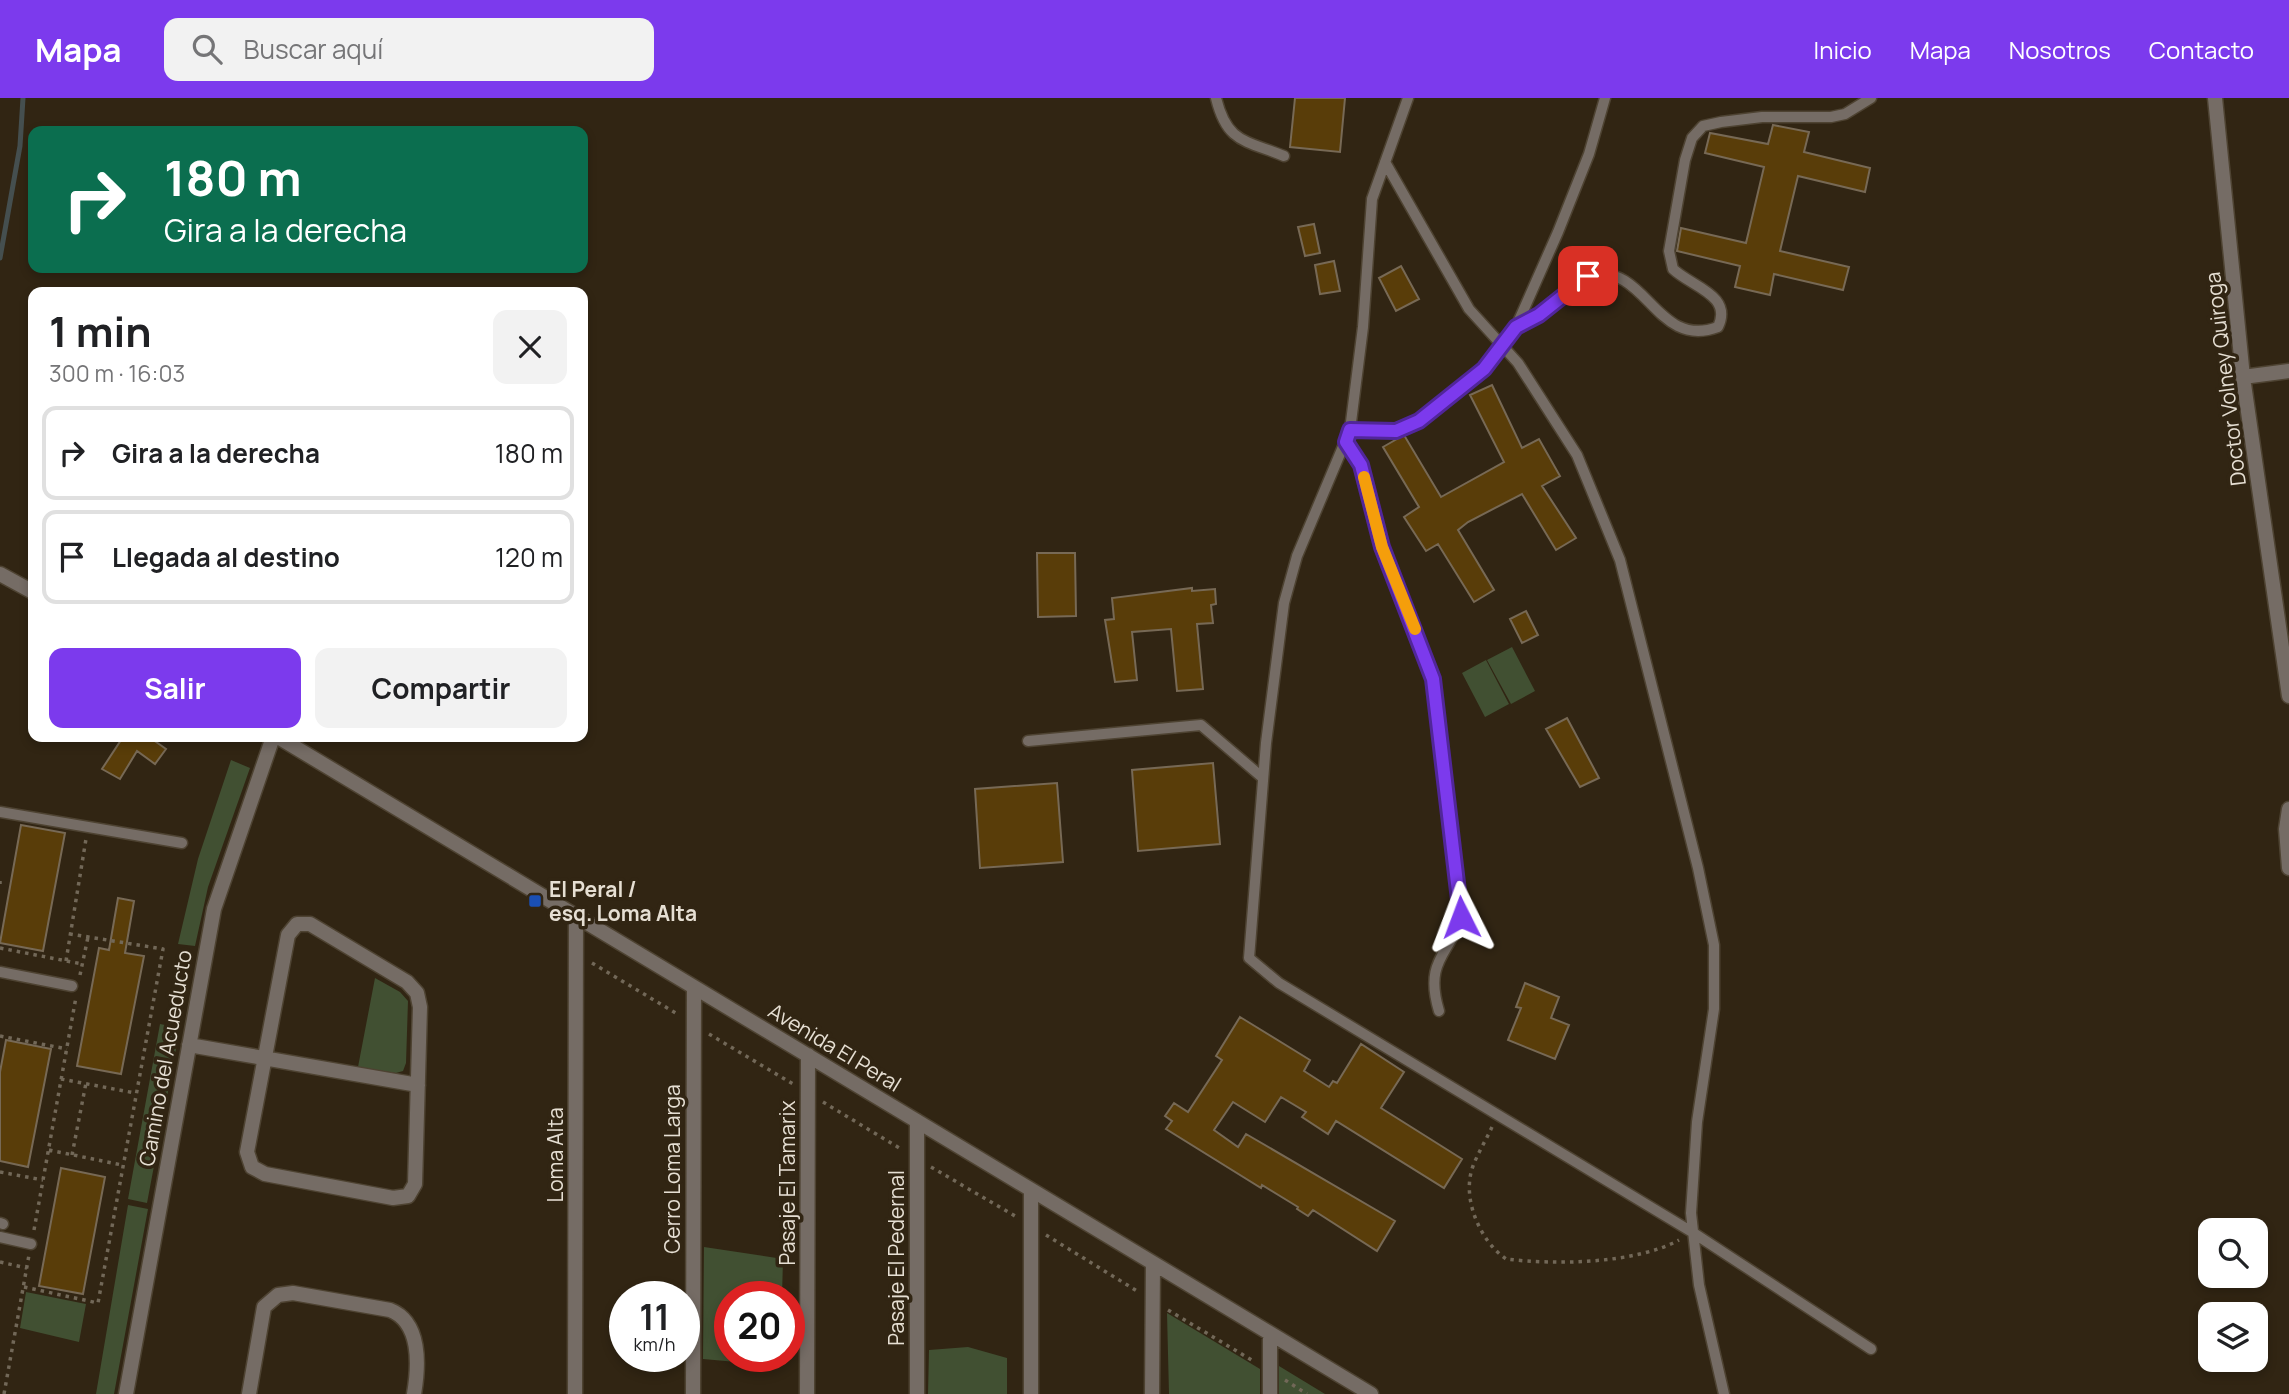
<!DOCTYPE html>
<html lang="es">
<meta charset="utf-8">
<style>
body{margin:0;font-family:Manrope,sans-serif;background:#f2f2f2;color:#202124;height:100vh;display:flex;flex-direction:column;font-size:26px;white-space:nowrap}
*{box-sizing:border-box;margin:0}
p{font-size:23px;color:#757577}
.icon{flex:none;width:38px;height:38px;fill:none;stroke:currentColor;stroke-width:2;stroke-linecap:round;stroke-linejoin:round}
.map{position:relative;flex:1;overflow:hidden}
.drawer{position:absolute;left:28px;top:189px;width:560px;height:455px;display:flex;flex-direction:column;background:#fff;border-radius:14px;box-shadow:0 4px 10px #0003}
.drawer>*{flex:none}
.banner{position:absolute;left:28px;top:28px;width:560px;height:147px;border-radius:14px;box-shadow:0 4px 10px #0003;background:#0b6e4f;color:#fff;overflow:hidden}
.buttons{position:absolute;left:2198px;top:1120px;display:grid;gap:14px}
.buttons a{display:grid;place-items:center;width:70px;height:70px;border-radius:14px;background:#fff;box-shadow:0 4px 10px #0003;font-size:35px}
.speed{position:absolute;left:609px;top:1183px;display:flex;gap:14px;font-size:35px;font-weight:700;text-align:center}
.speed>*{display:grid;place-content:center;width:91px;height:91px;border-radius:50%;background:#fff;box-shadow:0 4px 10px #0003;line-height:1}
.speed small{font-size:18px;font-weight:400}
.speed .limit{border:10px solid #d22;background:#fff;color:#111}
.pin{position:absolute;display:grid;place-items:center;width:60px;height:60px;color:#fff;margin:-30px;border-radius:14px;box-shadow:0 4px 10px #0006}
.me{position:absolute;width:77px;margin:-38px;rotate:357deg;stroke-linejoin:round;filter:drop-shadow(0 0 5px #0008)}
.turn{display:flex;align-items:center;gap:24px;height:147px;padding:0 21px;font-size:32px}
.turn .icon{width:91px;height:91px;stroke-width:2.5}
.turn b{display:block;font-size:49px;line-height:60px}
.round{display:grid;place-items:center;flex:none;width:74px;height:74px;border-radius:14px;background:#f2f2f2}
.overview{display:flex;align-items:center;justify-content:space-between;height:119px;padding:0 21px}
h1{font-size:42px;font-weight:700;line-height:52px}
.cta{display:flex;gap:14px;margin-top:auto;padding:14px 21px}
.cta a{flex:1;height:80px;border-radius:14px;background:#7c3aed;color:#fff;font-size:28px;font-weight:700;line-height:80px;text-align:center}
.cta a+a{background:#f2f2f2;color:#202124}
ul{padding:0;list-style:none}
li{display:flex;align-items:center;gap:21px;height:94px;margin:0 14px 10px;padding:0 7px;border:4px solid #e0e0e0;border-radius:14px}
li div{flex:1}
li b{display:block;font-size:26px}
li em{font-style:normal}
header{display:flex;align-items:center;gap:42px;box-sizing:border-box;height:98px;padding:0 35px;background:#7c3aed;color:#fff}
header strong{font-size:33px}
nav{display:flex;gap:38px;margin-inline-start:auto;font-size:24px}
.search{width:490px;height:63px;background:#f2f2f2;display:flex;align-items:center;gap:18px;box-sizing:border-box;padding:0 24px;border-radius:14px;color:#757577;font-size:26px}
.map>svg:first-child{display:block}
.green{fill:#415032}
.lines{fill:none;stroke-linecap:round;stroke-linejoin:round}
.stream{stroke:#454f4f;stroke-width:5}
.building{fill:#593d09;stroke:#776955;stroke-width:2}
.lane-casing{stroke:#4e4332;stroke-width:13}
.street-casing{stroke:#4e4332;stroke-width:17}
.path{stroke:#726858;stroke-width:3.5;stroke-dasharray:3.5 5;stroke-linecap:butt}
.lane{stroke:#756c65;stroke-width:10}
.street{stroke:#756c65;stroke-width:14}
.route-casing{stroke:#51269a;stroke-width:18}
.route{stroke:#7c3aed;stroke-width:12}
.slow{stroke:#f59e0b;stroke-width:12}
.transit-dot{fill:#1a4fb4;stroke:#312513;stroke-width:2.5}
.labels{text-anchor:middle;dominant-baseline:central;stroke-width:7;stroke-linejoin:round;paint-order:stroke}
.street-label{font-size:21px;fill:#e6dfd3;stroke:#312513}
.poi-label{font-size:21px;font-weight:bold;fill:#e6dfd3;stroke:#312513;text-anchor:start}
</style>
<header>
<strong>Mapa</strong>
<div class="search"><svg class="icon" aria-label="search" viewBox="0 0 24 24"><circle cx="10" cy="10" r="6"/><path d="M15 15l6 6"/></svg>Buscar aquí</div>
<nav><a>Inicio</a><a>Mapa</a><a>Nosotros</a><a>Contacto</a></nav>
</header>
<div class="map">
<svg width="2289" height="1296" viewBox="0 0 2289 1296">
<rect width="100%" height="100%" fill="#312513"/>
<!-- green -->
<path class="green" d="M1512,549L1535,593L1511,606L1487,562Z
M1486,562L1509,606L1485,619L1462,575Z
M231,662L250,670L208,789L195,848L178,846L198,761Z
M375,880L400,894L408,903L406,965L403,973L396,975L358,969Z
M160,926L180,930L147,1105L128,1101Z
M128,1107L148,1111L114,1296H96Z
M704,1149L783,1161L782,1199H730V1258H781V1268L703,1261Z
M26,1194L86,1206L79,1244L20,1230Z
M1167,1215L1260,1271V1296H1169Z
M968,1249L1007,1260V1296H928L929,1252Z
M1279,1268L1325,1296H1279Z"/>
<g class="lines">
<!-- stream -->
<path class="stream" d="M0,160L20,48L23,0"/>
</g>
<!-- building -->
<path class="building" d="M1295,0H1345L1340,54L1290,49Z
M1773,27L1809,34L1804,54L1870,70L1865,94L1798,78L1780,153L1849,169L1843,192L1774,176L1770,197L1735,189L1740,168L1677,153L1681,130L1746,145L1764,69L1705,55L1710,35L1768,46Z
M1314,126L1320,155L1305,158L1298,129Z
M1334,163L1340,193L1320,196L1315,167Z
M1401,168L1419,201L1396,213L1379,180Z
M1492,287L1522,350L1539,341L1560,378L1542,388L1576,440L1556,452L1522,396L1468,424L1458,432L1494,492L1474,504L1438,446L1426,453L1404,419L1419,409L1383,349L1404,337L1441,399L1504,364L1470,297Z
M1037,455H1075L1076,518L1038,519Z
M1192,490V493L1215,491L1216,506L1211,507L1213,525L1197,526L1203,591L1177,593L1171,531L1132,534L1137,582L1115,584L1105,522L1114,521L1112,500Z
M1526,513L1538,537L1522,545L1510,521Z
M1567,620L1599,680L1580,689L1546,631Z
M116,639H149L166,651L155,666L137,653L120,681L102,671L121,642Z
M1213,665L1220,746L1138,753L1132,672Z
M1057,685L1063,764L980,770L975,691Z
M21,727L65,735L43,853L0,845Z
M118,800L134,803L125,855L144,858L121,976L77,968L99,850L109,852Z
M1525,885L1559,899L1551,920L1569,927L1555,961L1508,942L1521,910L1516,909Z
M1240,919L1310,962L1304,973L1329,989L1333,983L1337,985L1361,946L1404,974L1381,1010L1462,1061L1444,1090L1336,1023L1328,1036L1302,1019L1306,1014L1281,999L1265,1024L1233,1004L1214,1032L1238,1049L1246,1036L1395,1123L1377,1153L1313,1112L1308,1118L1297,1111L1298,1109L1262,1087L1261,1090L1166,1031L1172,1023L1165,1018L1174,1005L1188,1014L1222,962L1216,958Z
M6,942L51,951L28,1069L0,1063V974Z
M61,1070L105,1079L83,1196L39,1188Z"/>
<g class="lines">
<!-- lane casing -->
<g class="lane-casing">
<path id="lane" d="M1216,0C1227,45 1245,42 1284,58
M1408,0L1372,101L1363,229L1350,332L1297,458L1284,505L1266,645L1249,860L1279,885L1692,1134L1871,1251
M1385,64L1469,211L1518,265L1577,357L1620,462L1698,770L1714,847V911L1697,1024L1691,1115L1699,1187L1724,1296
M1516,229C1524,225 1533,221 1540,216C1556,205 1574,181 1592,177C1647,166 1656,252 1718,229C1733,197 1692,189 1673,171L1669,153L1685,62L1692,40L1703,28L1721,24L1762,19H1831L1845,16L1871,0
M1350,332L1385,334L1412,327L1475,280L1504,249L1516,229L1558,134L1589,56L1605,0
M1346,344L1361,367L1382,449L1433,581L1462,810C1456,855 1422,857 1439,913
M1028,643L1201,627L1263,680
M0,714L182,745
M0,874L72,888
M0,1125L3,1126
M0,1139L31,1146"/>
</g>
<!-- street casing -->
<g class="street-casing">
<path id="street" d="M2215,0L2243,279L2289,598
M2243,279L2289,273
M0,476L33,494
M278,639L1371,1296
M2289,711L2286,731L2289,770
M297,826H310L407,884L417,895L420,909L415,1086L408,1098L393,1100L265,1076L252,1069L247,1054L288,837Z
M189,947L418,987
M126,1296L214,811L273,639
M249,1296L264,1209L278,1197L293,1195L390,1212C421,1224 419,1267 414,1296
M575,1296L576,817
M693,1296L694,889
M807,1296L808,957
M917,1296V1023
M1031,1296V1092
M1152,1296L1153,1165
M1270,1296V1236"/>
</g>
<!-- path -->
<path class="path" d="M0,783V786
M0,850L82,866
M66,863L86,741
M592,865L679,917
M80,877L88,839
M709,936L793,986
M0,938L67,951
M61,981L135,995
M823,1004L901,1051
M1492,1029C1486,1042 1478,1055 1473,1068C1461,1100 1480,1143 1506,1161C1555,1167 1635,1166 1679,1142
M49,1052L122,1067
M72,1057L86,985
M931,1069L1015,1118
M0,1074L43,1082
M34,1132L76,899
M1046,1137L1137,1193
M0,1164L27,1170
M24,1189L98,1205L163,851L70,836
M1168,1212L1255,1264
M1285,1282L1307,1296
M4,1296L29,1157"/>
<!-- lane -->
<use href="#lane" class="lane"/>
<!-- street -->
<use href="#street" class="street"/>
</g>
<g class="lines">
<!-- route casing -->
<g class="route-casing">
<path id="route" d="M1461,819L1433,581L1382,449L1361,367L1346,344L1350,332L1396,333L1419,323L1484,271L1516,229L1539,217L1588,178"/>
</g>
<!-- route -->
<use href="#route" class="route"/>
<!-- slow -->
<path class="slow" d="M1364,379L1382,449L1415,531"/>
</g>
<!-- markers -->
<rect class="transit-dot" x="528" y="796" width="14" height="14" rx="3.5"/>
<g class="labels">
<!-- street labels -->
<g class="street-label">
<text transform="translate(2225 281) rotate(-97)">Doctor Volney Quiroga</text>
<text transform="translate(835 949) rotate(31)">Avenida El Peral</text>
<text transform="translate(165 960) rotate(-80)">Camino del Acueducto</text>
<text transform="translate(555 1057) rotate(-90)">Loma Alta</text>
<text transform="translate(672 1071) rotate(-90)">Cerro Loma Larga</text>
<text transform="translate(787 1085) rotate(-90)">Pasaje El Tamarix</text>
<text transform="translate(896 1160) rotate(-90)">Pasaje El Pedernal</text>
</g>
<!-- poi labels -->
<g class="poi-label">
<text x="549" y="791">El Peral /<tspan x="549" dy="24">esq. Loma Alta</tspan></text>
</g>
</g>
</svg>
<div class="buttons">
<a><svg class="icon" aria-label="search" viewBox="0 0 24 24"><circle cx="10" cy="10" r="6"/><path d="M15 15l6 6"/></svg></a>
<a><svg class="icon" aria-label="layers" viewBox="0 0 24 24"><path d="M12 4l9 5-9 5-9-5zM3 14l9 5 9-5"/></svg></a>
</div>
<div class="speed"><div>11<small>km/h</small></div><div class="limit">20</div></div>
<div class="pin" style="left:1588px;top:178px;background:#d93025"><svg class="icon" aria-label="arrive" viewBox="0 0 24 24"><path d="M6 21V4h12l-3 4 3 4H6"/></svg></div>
<svg class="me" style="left:1461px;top:819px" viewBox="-20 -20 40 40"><path d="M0-17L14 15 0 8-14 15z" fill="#7c3aed" stroke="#fff" stroke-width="4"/></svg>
<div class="banner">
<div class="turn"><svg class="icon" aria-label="right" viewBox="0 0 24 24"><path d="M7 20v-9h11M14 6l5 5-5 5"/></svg><div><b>180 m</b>Gira a la derecha</div></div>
</div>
<section class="drawer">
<div class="overview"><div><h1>1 min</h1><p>300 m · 16:03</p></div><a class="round"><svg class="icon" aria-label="close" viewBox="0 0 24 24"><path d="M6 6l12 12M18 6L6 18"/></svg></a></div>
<ul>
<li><svg class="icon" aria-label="right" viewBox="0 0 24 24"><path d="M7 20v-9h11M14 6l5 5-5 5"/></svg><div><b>Gira a la derecha</b></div><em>180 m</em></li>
<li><svg class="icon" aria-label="arrive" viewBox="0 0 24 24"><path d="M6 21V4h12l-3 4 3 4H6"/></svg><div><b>Llegada al destino</b></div><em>120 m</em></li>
</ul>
<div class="cta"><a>Salir</a><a>Compartir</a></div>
</section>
</div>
